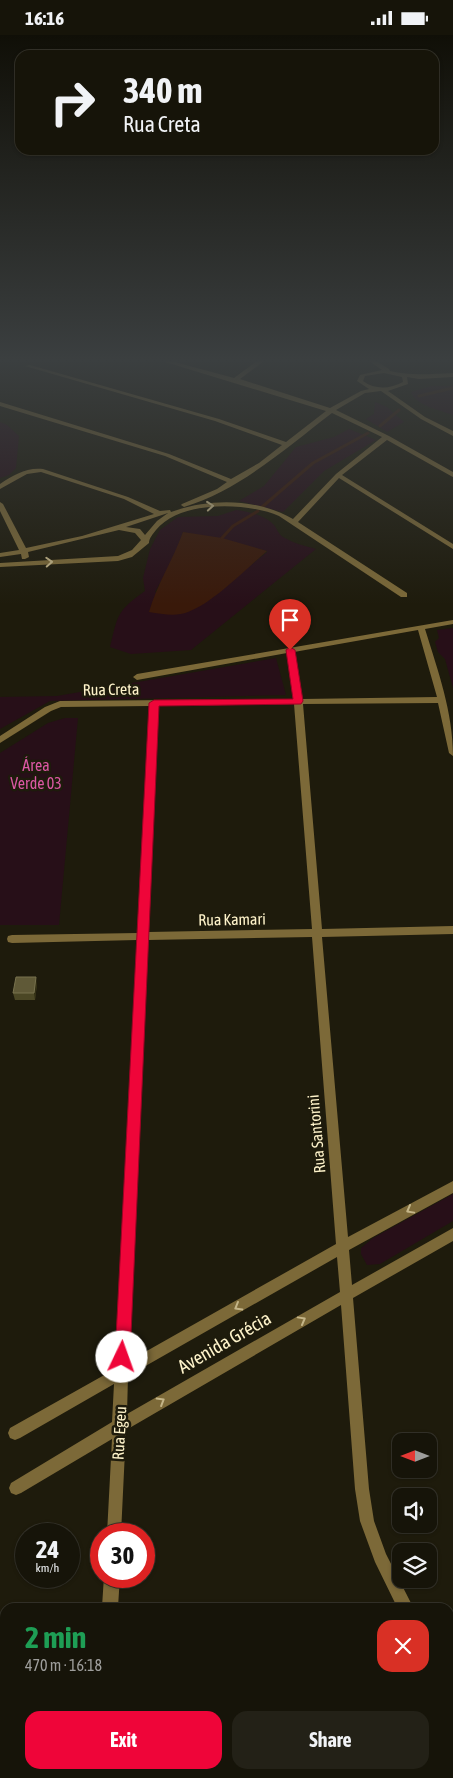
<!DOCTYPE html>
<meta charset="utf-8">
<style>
body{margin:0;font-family:"Asap Condensed",sans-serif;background:#232117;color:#f1f3f6;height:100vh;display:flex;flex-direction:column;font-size:19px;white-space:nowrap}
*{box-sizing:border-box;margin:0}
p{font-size:16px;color:#9e9e9c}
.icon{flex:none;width:28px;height:28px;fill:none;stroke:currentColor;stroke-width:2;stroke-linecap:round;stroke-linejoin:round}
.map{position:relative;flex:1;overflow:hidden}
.drawer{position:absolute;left:0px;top:1568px;width:454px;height:176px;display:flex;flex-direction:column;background:#161409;border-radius:15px 15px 0 0;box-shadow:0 1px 4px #0004,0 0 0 1px #35332a}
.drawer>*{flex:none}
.top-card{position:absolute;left:15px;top:15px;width:424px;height:105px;border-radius:15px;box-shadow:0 1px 4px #0004,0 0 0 1px #35332a;background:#161409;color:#f1f3f6;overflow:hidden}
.needle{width:32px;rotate:270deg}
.buttons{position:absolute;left:392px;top:1398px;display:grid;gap:10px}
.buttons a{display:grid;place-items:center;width:45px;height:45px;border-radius:10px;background:#161409;box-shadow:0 1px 4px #0004,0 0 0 1px #35332a;font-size:25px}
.speed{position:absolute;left:15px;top:1488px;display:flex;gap:10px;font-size:25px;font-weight:700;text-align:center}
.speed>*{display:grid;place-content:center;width:65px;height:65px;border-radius:50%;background:#161409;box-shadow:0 1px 4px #0004,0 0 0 1px #35332a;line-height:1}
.speed small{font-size:12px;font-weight:400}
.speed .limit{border:8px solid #d22;background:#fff;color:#111}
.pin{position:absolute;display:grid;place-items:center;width:42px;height:42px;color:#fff;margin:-51px -21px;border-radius:50% 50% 50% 0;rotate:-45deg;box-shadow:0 0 5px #0007}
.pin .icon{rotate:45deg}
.me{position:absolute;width:55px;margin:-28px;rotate:3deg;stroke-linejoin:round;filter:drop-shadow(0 0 4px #0008)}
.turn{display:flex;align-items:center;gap:18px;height:105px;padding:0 25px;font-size:22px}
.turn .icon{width:65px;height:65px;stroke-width:2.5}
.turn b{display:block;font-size:35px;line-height:42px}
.round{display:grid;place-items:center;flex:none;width:52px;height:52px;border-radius:15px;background:#232117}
.headline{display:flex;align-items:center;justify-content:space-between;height:85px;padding:0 25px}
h1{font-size:30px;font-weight:700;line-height:38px;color:#1e9e55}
.primary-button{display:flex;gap:10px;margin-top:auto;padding:10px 25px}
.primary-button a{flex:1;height:58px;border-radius:15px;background:#ef0539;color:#fff;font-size:20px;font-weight:700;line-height:58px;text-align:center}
.primary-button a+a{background:#232117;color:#f1f3f6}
.status{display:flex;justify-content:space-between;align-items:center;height:35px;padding:0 25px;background:#161409;direction:ltr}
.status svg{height:14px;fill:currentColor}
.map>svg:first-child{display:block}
.green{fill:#270f18;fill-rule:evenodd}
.water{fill:#39190a}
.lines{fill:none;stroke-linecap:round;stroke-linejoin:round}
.stream{stroke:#39190a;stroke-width:3}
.service{stroke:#7c6938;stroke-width:8}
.minor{fill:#7c6938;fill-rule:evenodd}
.tertiary{fill:#7c6938;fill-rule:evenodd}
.wall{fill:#4b4725}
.shaded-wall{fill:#312e14}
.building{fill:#5f5937;stroke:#78724e}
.oneway{stroke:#c4b588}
.route{fill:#ef0539;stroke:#9b0325}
.labels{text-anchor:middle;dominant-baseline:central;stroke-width:5;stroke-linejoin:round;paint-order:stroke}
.street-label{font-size:16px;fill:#fef3ca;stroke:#1e1b0c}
.park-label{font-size:16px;fill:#db58a3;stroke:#1e1b0c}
.near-street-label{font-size:19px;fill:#fef3ca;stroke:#1e1b0c}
</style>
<div class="status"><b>16:16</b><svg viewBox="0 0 49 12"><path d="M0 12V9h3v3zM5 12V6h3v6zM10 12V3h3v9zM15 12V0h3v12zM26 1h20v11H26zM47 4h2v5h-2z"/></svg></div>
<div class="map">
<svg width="453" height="1743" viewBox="0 0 453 1743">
<rect width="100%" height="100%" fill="#1e1b0c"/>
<!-- green -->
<path class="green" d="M432,351H453V380C440,375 416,371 411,357Z
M375,367L387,372L404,387L387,397L366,384L374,379Z
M0,387L7,390L19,401L16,433L9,440L0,443Z
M349,394L376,405L324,436L283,477L239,466L264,451L296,412L334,402Z
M236,475C247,476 266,481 273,489C277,493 278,499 283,502C293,508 305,511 316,514L191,615L131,619L110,612C118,579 117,576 145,556L143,543L150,514L160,495L178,482L218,481ZM183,497L267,516V517L203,569L155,557L175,521Z
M453,593V653L445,624L438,617L435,607L439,603L437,595Z
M276,623L286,660L50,666L0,694V662L57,661Z
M65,683H78L59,890H0V718L48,688Z
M453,1159V1186L380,1229L367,1230L361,1219V1213L373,1203Z"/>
<!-- water -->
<path class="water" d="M183,497L222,503L267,516C246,534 213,568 188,577C176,582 162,579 149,577C157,549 173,525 183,497Z"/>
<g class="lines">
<!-- stream -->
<path class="stream" d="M419,361L453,353
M380,391L399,375
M262,472L313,428L368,398
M222,503L233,491L258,476"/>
<!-- service -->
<path class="service" d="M449,1721L453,1723"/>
<!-- minor -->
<path class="minor" d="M162,326H171L234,343L257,326H264L240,344L330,373L361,356L369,354L357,346L360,340L382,335L369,326H376L389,334L390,336C410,341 431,339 453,338V342L419,344L407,342L408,349L388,356L425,382L453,396V401L421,384L381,356L365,358L336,375L389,401L453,437V442L451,441L387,405L342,440L453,509V514L339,443L298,487L407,558V562H401L279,481C247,467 180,465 156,495C153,499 149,503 149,508L132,522L118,526L0,532V528L118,521L132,515L141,505L135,498L119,495L28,517L29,522L25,524H22L21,519L0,522V518L19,515L0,476V467L3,469L26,513L82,501L154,479L124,464L41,437L27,439L0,454V449C13,440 27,432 43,434L128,462L160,476L170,475L171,477C209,463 257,463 293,484L336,439L382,402L332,378C286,413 240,455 184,472L181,470L182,469L217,454L227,447L165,421L0,371V367L169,419L231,444L259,428L282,410L215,386L25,331L30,330L219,384L286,407L326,376ZM384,338L402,342L403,347C390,354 375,355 363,346L365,341ZM168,478L157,486L145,500L140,494L126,492Z
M453,585V589L425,594C438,636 453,677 453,721L449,718L438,668L303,669L322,894L453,891V899L322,902L348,1202L453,1146V1158L349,1215L352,1250L453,1193V1206L353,1263L369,1454L374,1486L386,1519L413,1572H397L375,1527L360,1486L355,1454L341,1270L126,1395L121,1499H107L112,1404L21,1458L16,1460L11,1458L9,1453L11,1448L112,1387L114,1349L20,1403L15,1405L10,1403L8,1398L10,1393L115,1334L137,905L12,908L8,907L7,904L8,901L12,900L138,898L150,671L61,672L51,676L0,708V701L45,672L60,666L294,664L287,618L137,645L133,642L137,639ZM418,595L437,662L302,664L294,617ZM294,669L312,894L148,897L158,671ZM312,902L336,1209L129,1326L148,905ZM337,1222L340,1257L127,1379L128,1341Z
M104,1541H120L118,1572H102Z
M453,1606V1622L449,1623V1607Z
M5,1664V1680L0,1681V1665Z"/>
<!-- tertiary -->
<path class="tertiary" d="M453,1639V1659L449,1661V1641Z
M391,1739H408L407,1743H390Z"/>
</g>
<!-- wall -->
<path class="wall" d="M37,949L35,965H15L13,958Z"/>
<!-- shaded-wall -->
<path class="shaded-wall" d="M36,942L37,949L35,965L34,958Z"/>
<!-- building -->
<path class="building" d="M16,942H36L34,958H13Z
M210,1739H285L282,1743H208Z"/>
<!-- one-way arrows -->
<defs><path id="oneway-chevron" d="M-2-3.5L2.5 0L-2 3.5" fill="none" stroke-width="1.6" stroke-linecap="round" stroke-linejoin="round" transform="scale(1.25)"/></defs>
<g class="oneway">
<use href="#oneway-chevron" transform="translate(210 471) rotate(-5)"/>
<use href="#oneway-chevron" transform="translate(49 527) rotate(-3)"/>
<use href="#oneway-chevron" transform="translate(410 1175) rotate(151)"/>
<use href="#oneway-chevron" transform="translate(238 1272) rotate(150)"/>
<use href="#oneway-chevron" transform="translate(302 1285) rotate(-29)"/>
<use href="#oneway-chevron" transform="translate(161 1366) rotate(-31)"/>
</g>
<!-- sky -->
<linearGradient id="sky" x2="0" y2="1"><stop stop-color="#100f07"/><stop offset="0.57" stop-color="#3b3f40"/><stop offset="1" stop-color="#3b3f40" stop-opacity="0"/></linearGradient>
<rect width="453" height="570" fill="url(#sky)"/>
<!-- route -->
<path class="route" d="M290,612L295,615L303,666L301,669L159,671L130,1322L128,1327L122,1330L117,1327L115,1322L149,668L154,665L293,664L286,615Z"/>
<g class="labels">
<!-- street labels -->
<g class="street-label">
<text transform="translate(111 654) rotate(-1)">Rua Creta</text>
<text transform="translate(232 884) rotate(-1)">Rua Kamari</text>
<text transform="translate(316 1099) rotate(-95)">Rua Santorini</text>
<text transform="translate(119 1398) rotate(-87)">Rua Egeu</text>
</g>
<!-- park labels -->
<g class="park-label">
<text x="36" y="730">Área<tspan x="36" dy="18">Verde 03</tspan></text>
</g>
<!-- near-street labels -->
<g class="near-street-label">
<text transform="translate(224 1307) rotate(-30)">Avenida Grécia</text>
</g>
</g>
</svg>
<div class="buttons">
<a><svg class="needle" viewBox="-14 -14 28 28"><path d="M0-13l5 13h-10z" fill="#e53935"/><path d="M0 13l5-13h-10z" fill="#9e9e9c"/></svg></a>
<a><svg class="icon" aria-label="sound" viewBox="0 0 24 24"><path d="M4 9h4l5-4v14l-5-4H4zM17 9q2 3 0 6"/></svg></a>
<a><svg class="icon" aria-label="layers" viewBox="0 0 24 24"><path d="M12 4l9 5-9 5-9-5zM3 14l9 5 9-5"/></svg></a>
</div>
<div class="speed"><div>24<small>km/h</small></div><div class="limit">30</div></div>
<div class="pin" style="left:290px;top:615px;background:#d93025"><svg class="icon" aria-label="arrive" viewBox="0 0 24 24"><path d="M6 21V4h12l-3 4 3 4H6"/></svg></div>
<svg class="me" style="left:122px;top:1322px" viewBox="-20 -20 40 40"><circle r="19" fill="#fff"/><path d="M0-13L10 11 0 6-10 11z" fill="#ef0539"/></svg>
<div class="top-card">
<div class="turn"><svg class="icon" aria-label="right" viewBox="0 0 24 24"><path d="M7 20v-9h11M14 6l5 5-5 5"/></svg><div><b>340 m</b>Rua Creta</div></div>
</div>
<section class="drawer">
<div class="headline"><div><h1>2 min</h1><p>470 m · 16:18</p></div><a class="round" style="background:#d93025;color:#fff"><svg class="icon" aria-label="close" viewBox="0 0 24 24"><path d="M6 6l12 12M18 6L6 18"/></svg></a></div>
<div class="primary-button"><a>Exit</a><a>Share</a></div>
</section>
</div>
